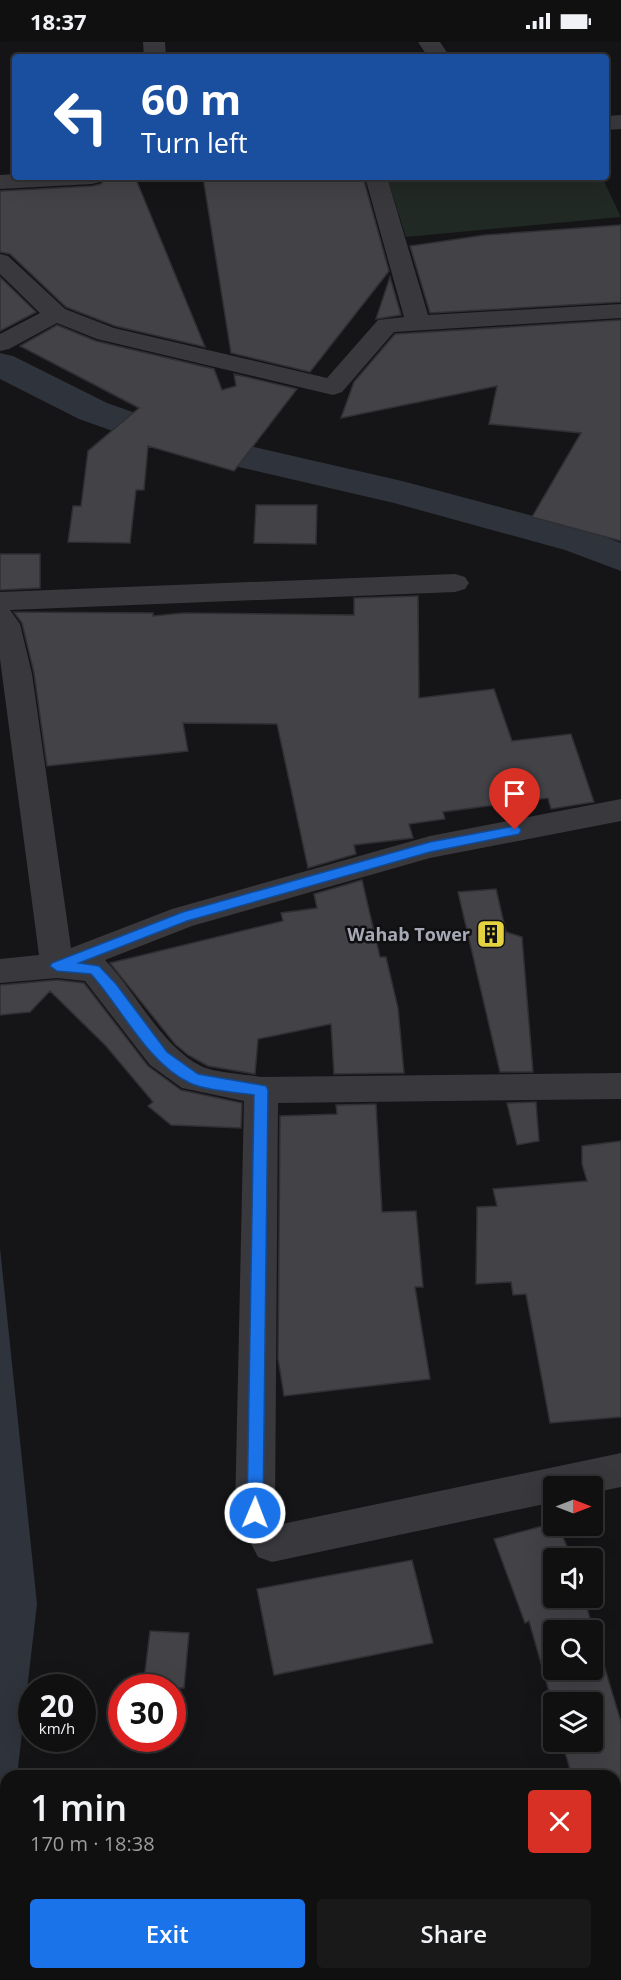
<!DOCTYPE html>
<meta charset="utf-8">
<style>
body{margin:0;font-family:"Open Sans",sans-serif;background:#19191a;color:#f1f3f6;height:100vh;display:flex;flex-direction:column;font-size:22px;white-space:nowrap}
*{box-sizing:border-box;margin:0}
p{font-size:20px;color:#9c9d9f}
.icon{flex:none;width:33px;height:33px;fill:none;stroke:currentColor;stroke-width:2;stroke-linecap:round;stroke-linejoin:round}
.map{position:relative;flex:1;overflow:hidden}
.panel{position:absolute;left:0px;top:1728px;width:621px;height:210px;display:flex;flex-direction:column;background:#101011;border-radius:18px 18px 0 0;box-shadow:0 6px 24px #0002,0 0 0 2px #303031}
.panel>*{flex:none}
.guide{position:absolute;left:12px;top:12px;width:597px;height:126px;border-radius:6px;box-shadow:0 6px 24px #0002,0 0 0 2px #303031;background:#1a4fa0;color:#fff;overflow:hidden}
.needle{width:39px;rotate:90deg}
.controls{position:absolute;left:543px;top:1434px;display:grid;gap:12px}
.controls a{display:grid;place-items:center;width:60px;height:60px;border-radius:6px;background:#101011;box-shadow:0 6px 24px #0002,0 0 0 2px #303031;font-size:30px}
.speed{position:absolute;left:18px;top:1632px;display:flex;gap:12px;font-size:30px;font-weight:700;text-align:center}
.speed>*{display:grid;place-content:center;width:78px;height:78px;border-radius:50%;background:#101011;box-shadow:0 6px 24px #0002,0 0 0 2px #303031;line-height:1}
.speed small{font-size:15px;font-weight:400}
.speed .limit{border:9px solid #d22;background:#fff;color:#111}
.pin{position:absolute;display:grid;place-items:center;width:51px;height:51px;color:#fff;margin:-62px -26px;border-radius:50% 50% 50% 0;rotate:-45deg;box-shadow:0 0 6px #0007}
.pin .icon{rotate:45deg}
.me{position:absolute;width:66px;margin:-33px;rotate:1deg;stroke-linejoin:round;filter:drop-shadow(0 0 4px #0008)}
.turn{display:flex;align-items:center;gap:21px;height:126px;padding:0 30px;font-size:27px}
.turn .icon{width:78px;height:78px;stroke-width:2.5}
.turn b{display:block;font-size:42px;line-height:51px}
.round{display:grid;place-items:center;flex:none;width:63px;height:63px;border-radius:6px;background:#19191a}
.headline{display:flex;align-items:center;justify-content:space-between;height:102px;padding:0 30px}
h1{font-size:36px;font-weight:600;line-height:45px}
.button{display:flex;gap:12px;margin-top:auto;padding:12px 30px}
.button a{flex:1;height:69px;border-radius:6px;background:#1a73e8;color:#fff;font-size:24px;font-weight:600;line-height:69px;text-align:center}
.button a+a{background:#19191a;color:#f1f3f6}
.status{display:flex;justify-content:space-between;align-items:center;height:42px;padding:0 30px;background:#101011;direction:ltr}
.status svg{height:16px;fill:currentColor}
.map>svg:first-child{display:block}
.green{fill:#212924}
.water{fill:#2e333c}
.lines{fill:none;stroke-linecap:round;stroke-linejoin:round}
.canal{fill:#2e333c;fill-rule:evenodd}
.building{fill:#424247;stroke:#302f33;stroke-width:1.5;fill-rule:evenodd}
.street{fill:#39383d;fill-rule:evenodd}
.route{fill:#1a73e8;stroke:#114b97;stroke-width:1.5}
.labels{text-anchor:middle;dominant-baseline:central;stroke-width:5;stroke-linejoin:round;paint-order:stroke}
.poi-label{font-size:18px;font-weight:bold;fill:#a8a9b6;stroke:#101012;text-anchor:end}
</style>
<div class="status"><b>18:37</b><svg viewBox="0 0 49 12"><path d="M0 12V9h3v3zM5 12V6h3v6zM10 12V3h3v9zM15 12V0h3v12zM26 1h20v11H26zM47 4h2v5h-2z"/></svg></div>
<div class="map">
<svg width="621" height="1938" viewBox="0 0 621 1938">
<rect width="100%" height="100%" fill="#151517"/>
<!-- green -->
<path class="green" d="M387,135H602L621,175L406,195Z"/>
<!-- water -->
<path class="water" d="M0,1206L37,1562L17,1734H6V1816L0,1842Z"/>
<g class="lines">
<!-- canal -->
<path class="canal" d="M0,311L13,314L107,361L189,390L402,439L593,490L621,501V529L565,508L394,461L166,408L79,377L0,337Z"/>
</g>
<!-- building -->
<path class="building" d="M117,135H135L205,305L115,284L66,265L10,212L0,210V149L92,144L101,142L105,137Z
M203,135H363L389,229L310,330L231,311Z
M621,183V260L430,271L410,204L485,193Z
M0,235L36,270L0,289Z
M390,235L401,273L376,277Z
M621,278V499L532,475L581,391L489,382L497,344L341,376L354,340L395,292Z
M57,283L96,299L214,327L222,348L236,344L234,332L297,347L234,429L148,404L144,448H136L130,501L68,500L73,464H81L88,409L139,366L20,304Z
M256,463H317L316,502L254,501Z
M0,512H40V546L0,548Z
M418,554L419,656L494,647L512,699L571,692L594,760L551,767L548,756L443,770L445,777L409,782L413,796L354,803L356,812L308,826L277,682L183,681L188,709L47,724L34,631L22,581L14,570L153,571V574L184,571L354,573V556Z
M362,838L380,915H386L398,966L404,1031L334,1032L331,982L258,997L255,1032L208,1024L188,1013L175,1002L110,921L283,879L281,871L317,866L314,852Z
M496,847L506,890L522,895L533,1030H500L458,850Z
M57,938L84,941L148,1024L181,1048L242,1061L241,1086L171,1083L148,1064L153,1060L106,1004L50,949L30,970L0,973V943Z
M536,1060L539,1099L517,1103L507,1061Z
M376,1062L382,1170L416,1169L423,1245H415L430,1337L284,1354L278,1316L280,1074L337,1072L336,1063Z
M621,1099V1375L550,1381L526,1252L513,1253L511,1240L476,1242L477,1165L497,1164L493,1147L587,1139L582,1122V1104Z
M554,1481V1484H558L572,1516H554V1556H587L590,1562L586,1563L621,1680V1868L615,1869V1734H572L562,1700H592V1660H554V1667L529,1579L525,1581L494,1497ZM554,1588H592V1628H554Z
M412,1518L433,1601L274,1633L257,1547Z
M150,1589L189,1591L184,1646H143Z"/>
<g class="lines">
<!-- street -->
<path class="street" d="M143,0H165L166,15H144Z
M418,0H440L450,15H428Z
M621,73V87L606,88V74Z
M15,132V135H103L100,140L92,142L0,147V133Z
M365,135H387L428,273L621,262V276L394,290L342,350L333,353L97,297L57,281L9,307L0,309V292L40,271L0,232V212L8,214L65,267L114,286L327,336L378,278L404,275Z
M455,532L465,535L469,541L465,547L455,550L10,568L20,582L32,632L71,906L172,867L430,794L621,757V779L430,816L192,884L105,918C136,950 162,1005 201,1024C215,1031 245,1032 261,1035L621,1031V1057L278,1061L275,1469L282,1482L621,1411V1445L592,1451V1444H554V1460L272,1520L258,1515L235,1471L244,1059L182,1046L150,1023L85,939L57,936L0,941V917L39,913L0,617V550Z"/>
</g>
<!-- route -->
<path class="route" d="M515,784L519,785L521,788L519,792L430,810L187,879L79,921L99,924L116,942L167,1010L198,1032L261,1043L266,1044L268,1048L263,1471L260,1476L255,1478L249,1476L247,1471L254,1053C236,1050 206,1049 190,1041C148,1022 121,965 91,932L57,929L50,924L52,921L183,870L430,800Z"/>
<!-- icons -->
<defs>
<g id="building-square" transform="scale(1.5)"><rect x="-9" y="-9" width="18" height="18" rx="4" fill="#e5d23f" stroke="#101012"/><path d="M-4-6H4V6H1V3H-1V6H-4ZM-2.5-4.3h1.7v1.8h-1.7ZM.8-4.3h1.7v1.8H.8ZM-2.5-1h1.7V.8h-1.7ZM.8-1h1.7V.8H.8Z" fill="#111"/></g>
</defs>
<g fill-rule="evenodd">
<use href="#building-square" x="491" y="892"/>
</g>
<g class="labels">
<!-- poi labels -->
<g class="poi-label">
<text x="470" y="892">Wahab Tower</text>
</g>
</g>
</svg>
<div class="controls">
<a><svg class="needle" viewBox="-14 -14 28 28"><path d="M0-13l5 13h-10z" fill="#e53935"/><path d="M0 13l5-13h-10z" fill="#9c9d9f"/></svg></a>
<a><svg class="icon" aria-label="sound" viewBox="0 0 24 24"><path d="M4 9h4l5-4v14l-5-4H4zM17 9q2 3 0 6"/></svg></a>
<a><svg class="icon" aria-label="search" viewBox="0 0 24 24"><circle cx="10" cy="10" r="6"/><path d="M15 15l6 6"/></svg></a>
<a><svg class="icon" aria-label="layers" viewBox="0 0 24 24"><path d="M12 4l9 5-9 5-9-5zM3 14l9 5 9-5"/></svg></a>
</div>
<div class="speed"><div>20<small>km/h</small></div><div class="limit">30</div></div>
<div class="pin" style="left:515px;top:788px;background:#d93025"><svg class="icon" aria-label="arrive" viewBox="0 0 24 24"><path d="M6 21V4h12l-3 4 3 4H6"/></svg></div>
<svg class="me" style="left:255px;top:1471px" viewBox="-20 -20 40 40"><circle r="17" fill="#1a73e8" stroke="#fff" stroke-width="3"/><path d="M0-11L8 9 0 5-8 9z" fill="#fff"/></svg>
<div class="guide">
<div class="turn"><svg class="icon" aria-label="left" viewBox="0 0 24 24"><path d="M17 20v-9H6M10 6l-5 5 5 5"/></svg><div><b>60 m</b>Turn left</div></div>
</div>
<section class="panel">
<div class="headline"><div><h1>1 min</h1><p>170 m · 18:38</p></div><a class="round" style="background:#d93025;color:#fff"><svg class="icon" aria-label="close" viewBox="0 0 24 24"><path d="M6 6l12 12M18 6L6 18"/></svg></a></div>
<div class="button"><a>Exit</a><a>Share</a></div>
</section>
</div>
